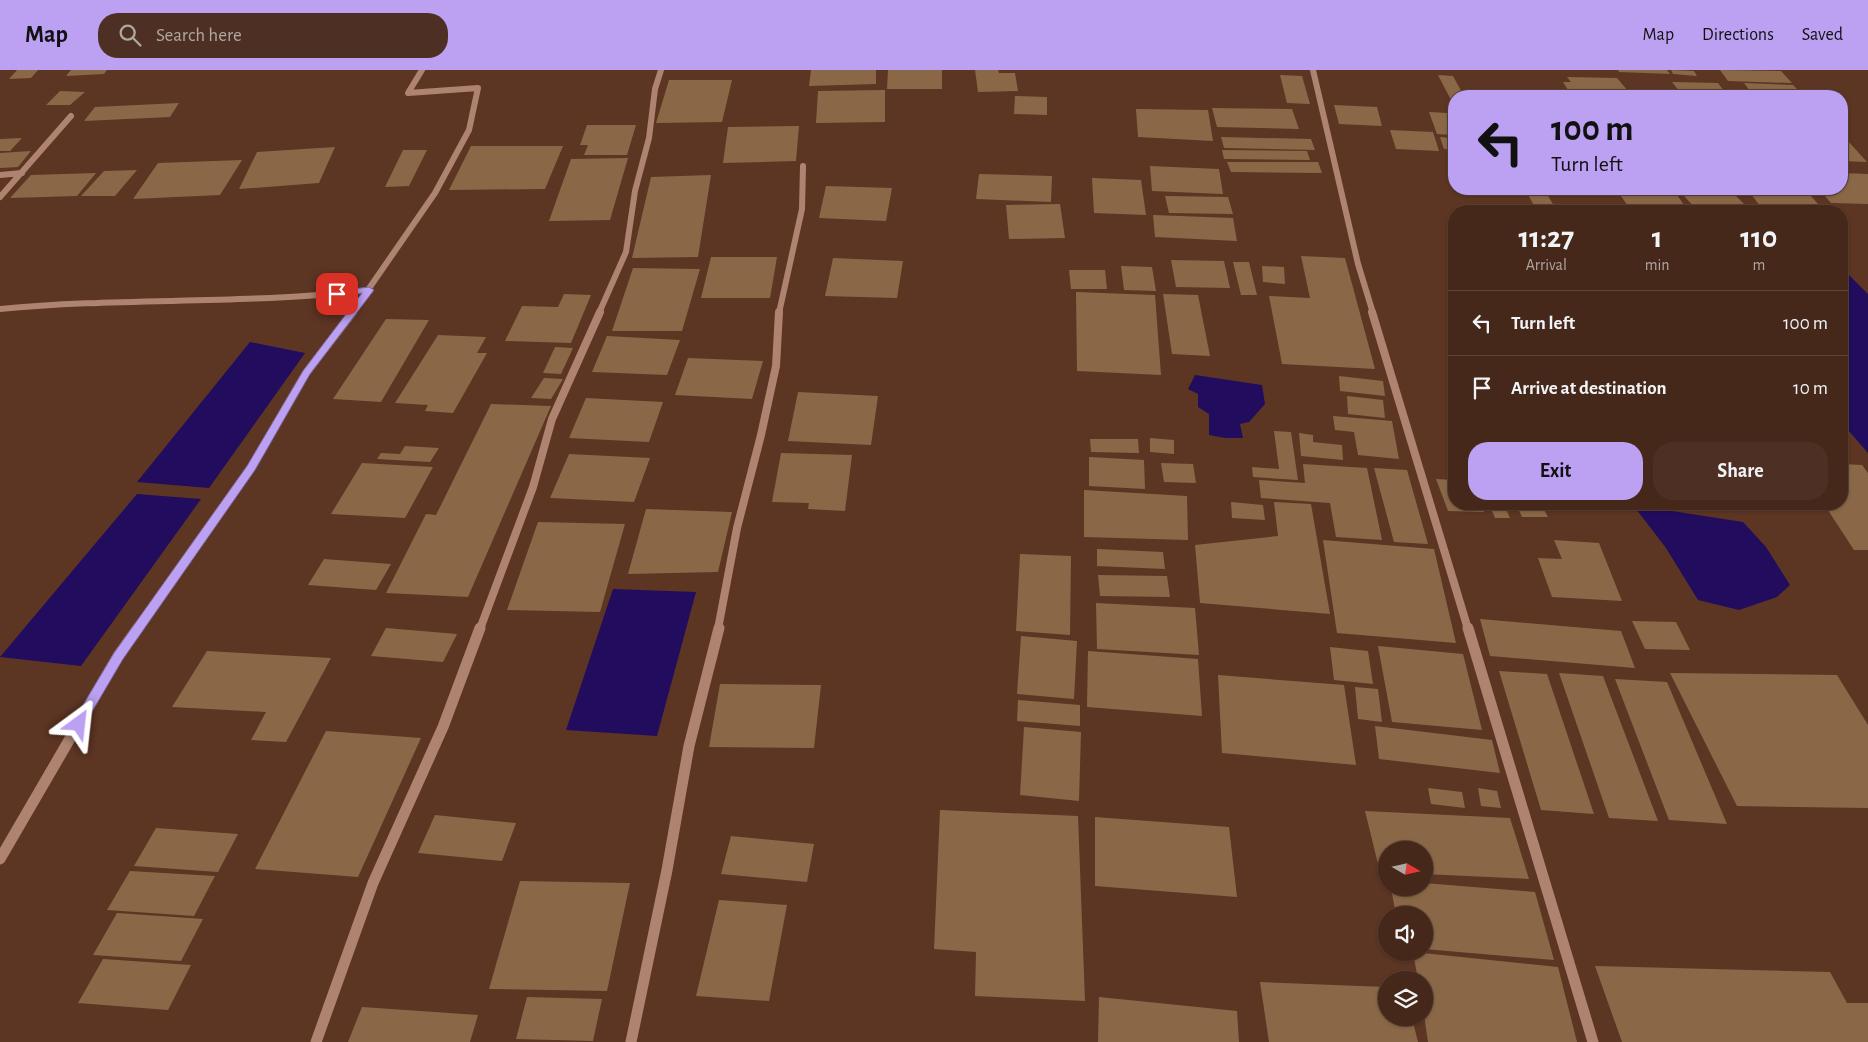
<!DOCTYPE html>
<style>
body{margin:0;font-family:"Alegreya Sans",sans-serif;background:#4d3023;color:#f1f3f6;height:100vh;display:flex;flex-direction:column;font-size:19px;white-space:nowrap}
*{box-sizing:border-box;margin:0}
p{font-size:16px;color:#b0a6a2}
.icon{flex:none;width:28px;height:28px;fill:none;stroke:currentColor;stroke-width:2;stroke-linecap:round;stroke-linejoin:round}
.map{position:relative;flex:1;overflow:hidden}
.drawer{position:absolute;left:1448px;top:135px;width:400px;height:305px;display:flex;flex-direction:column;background:#46281a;border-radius:20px;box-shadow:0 1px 4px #0004,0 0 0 1px #5e4439}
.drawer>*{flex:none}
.banner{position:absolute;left:1448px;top:20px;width:400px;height:105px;border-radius:20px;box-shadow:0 1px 4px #0004,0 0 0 1px #5e4439;background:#bca0f2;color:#111;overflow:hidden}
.needle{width:32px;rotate:99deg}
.buttons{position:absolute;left:1378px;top:771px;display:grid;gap:10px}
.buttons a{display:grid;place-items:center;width:55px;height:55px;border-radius:50%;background:#46281a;box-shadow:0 1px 4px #0004,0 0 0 1px #5e4439;font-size:25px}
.pin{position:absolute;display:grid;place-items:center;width:42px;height:42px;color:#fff;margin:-21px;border-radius:10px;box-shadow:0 2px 8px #0006}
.me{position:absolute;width:55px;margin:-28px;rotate:30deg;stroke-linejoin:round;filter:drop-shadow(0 0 4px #0008)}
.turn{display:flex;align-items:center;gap:18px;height:105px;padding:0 20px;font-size:22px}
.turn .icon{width:65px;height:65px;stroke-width:2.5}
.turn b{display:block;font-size:35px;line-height:42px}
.eta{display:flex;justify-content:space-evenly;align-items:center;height:85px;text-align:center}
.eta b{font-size:30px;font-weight:700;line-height:35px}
.cta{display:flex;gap:10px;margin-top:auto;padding:10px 20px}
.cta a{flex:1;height:58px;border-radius:20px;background:#bca0f2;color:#111;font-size:20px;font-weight:700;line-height:58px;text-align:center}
.cta a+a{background:#4d3023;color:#f1f3f6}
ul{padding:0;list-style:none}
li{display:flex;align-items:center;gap:15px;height:65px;padding:0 20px;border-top:1px solid #5e4439}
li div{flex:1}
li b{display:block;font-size:19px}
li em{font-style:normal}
header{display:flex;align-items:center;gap:30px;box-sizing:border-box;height:70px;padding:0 25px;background:#bca0f2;color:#111}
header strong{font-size:24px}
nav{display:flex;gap:28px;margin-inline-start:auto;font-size:18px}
.search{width:350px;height:45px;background:#4d3023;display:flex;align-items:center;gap:12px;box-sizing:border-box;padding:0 18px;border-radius:20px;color:#b0a6a2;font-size:19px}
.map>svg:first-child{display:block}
.water{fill:#220c5d}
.building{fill:#8a6847}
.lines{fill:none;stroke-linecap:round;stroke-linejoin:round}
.minor-far2{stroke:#ae8471;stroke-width:6}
.minor-far1{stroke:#ae8471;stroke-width:8}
.minor{stroke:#ae8471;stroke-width:11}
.route{fill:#bca0f2;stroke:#7a689d}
</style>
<header>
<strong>Map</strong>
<div class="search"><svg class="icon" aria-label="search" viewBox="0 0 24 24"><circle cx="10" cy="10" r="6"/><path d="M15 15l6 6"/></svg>Search here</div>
<nav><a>Map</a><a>Directions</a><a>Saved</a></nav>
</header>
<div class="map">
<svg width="1868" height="972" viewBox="0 0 1868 972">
<rect width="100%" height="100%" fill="#5d3523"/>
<!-- water -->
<path class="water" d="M1841,203L1848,204L1868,224V383L1841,352Z
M250,272L305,283L209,418L137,412Z
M1195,305L1262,315L1265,334L1249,352L1240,354L1243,368H1225L1209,365V344L1198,337V324L1188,319Z
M137,424L201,429L81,596L0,587Z
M1633,435L1743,452L1766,477L1790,515L1777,527L1739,540L1698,530L1666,478Z
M613,519L696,522L657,666L566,660Z"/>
<!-- building -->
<path class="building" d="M17,0H38L31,8L9,9Z
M71,0H107L104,4L66,6Z
M811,0H876V14L809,16Z
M888,0H942V19H887Z
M975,0H998L999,3H1015L1018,21L978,22Z
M1618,0H1667L1670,4L1619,2Z
M1671,0L1694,1L1697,6L1673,4Z
M1720,0L1781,1L1792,13L1728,11Z
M1280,5L1302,6L1310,34L1287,33Z
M1438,5L1453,6L1464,26H1454V32H1452Z
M1567,7L1617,8L1628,21L1568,20L1563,12H1571Z
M669,10H732L722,52L656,53Z
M1672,12L1718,13L1728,26H1683Z
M1744,13L1793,15L1801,23L1750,21Z
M885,20V52L816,53L818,21Z
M60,21L85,22L70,35H46Z
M1561,21L1628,23L1630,26H1564Z
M1015,26L1047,27V45L1014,44Z
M179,33L170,47L84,51L95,37Z
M1334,35L1377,37L1382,56L1339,54Z
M1212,38L1292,39L1299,59L1217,57Z
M1136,39L1208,40L1213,71L1138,67Z
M1429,42L1447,43L1454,59V65L1437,64Z
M587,55H636L627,85H584L588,75H580Z
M799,56L796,91L723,93L728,57Z
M1390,60L1433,62L1439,81L1396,79Z
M1221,67L1311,69L1315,80L1224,78Z
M1440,67L1454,68V80L1444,79Z
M22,68L10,81H0V69Z
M1841,71H1848L1867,92L1841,91Z
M471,76H563L545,119L449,120Z
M335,77L319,113L239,119L257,82Z
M403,80H427L409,116L385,117Z
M1222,80L1307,81L1310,90L1224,89Z
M31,81L18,97L0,98V83Z
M628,88L610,150L549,151L571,89Z
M242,90L220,125L133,129L158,93Z
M1227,92H1318L1322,103L1231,102Z
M1150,96L1219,99L1223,124L1152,121Z
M137,100L115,126H81L104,101Z
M96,103L77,126L10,128L31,105Z
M1841,103L1868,104V134L1831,133L1819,119H1841Z
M979,104L1052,106L1051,132L976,129Z
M711,105L698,187L632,188L651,107Z
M1092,108L1141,110L1146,145L1094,143Z
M826,116L892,118L886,151L819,148Z
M1525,119H1544L1557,141H1537Z
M1616,119H1673L1686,138L1628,136Z
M1747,119H1805L1824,141H1764Z
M1735,125L1751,141H1698L1684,126Z
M1165,126L1228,127L1233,144L1169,143Z
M1060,134L1065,168L1009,169L1006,135Z
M1153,145L1233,148L1237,171L1155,167Z
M1301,186L1345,188L1375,299L1282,294L1269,226L1310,228Z
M711,187H777L770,228H701Z
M833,188L903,191L897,228L825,226Z
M1171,190L1224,191L1230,218L1176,217Z
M1233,192H1249L1257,225H1241Z
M1121,196L1152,197L1156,221L1124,220Z
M1262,196L1284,197L1285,214L1263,212Z
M633,198L700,199L682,261H612Z
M1069,200H1105L1107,219H1071Z
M1076,222L1155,225L1161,305L1077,301Z
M564,224L591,225L571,273L505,271L522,236L558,237Z
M1163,224L1198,225L1210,286L1172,284Z
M386,249L429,250L381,332L333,329Z
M438,265L486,267L477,283H487L453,343L425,341L428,335L395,333Z
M607,266L680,270L667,305L592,302Z
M555,277L573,278L561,304L543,303Z
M688,288L763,291L752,329L675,325Z
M1339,306L1383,311L1385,326L1340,321Z
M544,308L563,309L551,329L531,328Z
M798,322L878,326L871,375L788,371Z
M1347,326L1383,330L1385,348L1348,344Z
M586,328L663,332L649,372L569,368Z
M491,334L551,336L468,527L386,523L426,444L436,445Z
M1333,346L1392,351L1399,389L1358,385L1354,362L1335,360Z
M1274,361L1291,362L1298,410L1253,407L1252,397L1279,399Z
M1299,363L1313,365V372L1342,375L1343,390L1301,386Z
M1150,368L1174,370V384L1150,382Z
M1090,369H1138L1139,383L1091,382Z
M405,376L439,378L430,392L377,389L381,383L400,384Z
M781,383L852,385L845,441L808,439L809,433L772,432Z
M569,384L650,388L634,432L550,428Z
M1089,387L1144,390L1145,419L1089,416Z
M362,393L433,397L405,448L331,444Z
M1161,393L1193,394L1196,413L1164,412Z
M1303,394L1367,398L1382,470L1336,467L1330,433L1261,428L1259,410L1305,413Z
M1841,394L1862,395L1868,403V480H1854L1824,434H1841Z
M1374,398L1407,400L1428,474L1394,472Z
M1436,409L1454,410V434H1481L1484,442L1448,441Z
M1084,420L1187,426L1188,470L1084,467Z
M1231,432L1263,435L1265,450L1232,448Z
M1274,432L1311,434L1330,544L1200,533L1195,475L1278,466Z
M1489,434H1504L1510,448H1495Z
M1516,434H1541L1548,447H1522Z
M646,439L732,442L718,502L628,504Z
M538,452L625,454L600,542L507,540Z
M1323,470L1434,479L1456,573L1337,563Z
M1554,470L1599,473L1622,531L1552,527L1538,488L1562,489Z
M1097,479L1163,482L1165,499L1097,496Z
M1020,484L1071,486L1070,565L1016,561Z
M324,489L391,494L376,520L308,515Z
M1098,505L1167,506L1170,527L1100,526Z
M1096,533L1195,538L1199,585L1097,579Z
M1480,549L1621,561L1635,598L1490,586Z
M1632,551L1676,552L1690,580L1645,579Z
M386,558L457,564L443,592L371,586Z
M1021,566L1077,571L1074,629L1017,624Z
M1378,576L1463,584L1482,660L1392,652Z
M1330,577L1368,581L1373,614L1334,610Z
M207,581L331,588L286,672L251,670L266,642L172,637Z
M1088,581L1198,589L1202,646L1087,637Z
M1499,601L1547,604L1594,744L1541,740Z
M1559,603L1603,606L1658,751L1609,748Z
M1670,603L1837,605L1868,655V738L1737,736Z
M1218,605L1344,615L1356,695L1222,683Z
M1615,609L1667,612L1727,754L1669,750Z
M720,614L821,615L814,678L709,677Z
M1355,617L1378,619L1382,652L1358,649Z
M1018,630L1080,635V656L1017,651Z
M1375,656L1492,670L1500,703L1379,689Z
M1024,657L1081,662L1079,731L1020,725Z
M326,661L421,668L358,807L255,799Z
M1428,718L1462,722L1465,738L1431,734Z
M1478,718L1497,721L1501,738L1481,736Z
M940,740L1078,746L1085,931L975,926L976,882L934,879Z
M1365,741L1510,748L1529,809L1424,804V780H1386V802H1380Z
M435,745L516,753L502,791L418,783Z
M1095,747L1229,757L1237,827L1095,816Z
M156,758L238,764L218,802L134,796Z
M731,766L814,774L807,812L721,804Z
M130,801L215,806L194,846L107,840Z
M520,811L630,813L607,921L489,919Z
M1424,813L1535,822L1554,890L1424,879V845H1396L1391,818H1424Z
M719,830L787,835L769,931L696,926Z
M117,843L203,849L181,891L93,885Z
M1413,882L1558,897L1577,972H1428L1424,945V910H1418Z
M103,889L191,895L168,940L78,933Z
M1595,896L1830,902L1847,933H1868V972H1622Z
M1260,912L1386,917V948H1412L1418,972H1269Z
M527,927L602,929L593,971L516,969Z
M1099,927L1237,941L1239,972H1098Z
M362,937L478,945L470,972H348Z"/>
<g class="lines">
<!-- minor-far2 -->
<path class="minor-far2" d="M1313,0L1358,194L1373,243
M0,105L22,103
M0,127L71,46
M0,239C123,227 247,235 369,220
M352,243L435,123L469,60L478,18L408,23L422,0
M599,243L626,182L635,121L649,68L655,19L661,0
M779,243L802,139L803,96"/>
<!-- minor-far1 -->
<path class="minor-far1" d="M1372,242L1468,559
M137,559L251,398L306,303L353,242
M480,559L533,417L552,349L600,242
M718,559L737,458L761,365L776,296L779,242"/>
<!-- minor -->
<path class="minor" d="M1468,558L1593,972
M0,789L118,586L138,558
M316,972L373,813L443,657L480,558
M631,972L667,800L689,676L719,558"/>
</g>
<!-- route -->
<path class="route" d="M369,217L374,220L310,304L255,400L123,589L83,657L79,659L74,657L72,654L74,650L114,583L247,396L303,301L362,223L337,227L332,224L337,221Z"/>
</svg>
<div class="buttons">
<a><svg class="needle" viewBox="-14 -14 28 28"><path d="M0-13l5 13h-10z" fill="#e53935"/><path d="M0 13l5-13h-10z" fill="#b0a6a2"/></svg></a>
<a><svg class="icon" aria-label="sound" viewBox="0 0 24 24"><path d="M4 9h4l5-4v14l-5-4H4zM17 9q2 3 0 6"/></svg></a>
<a><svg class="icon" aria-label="layers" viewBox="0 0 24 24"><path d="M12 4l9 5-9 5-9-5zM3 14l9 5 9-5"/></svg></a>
</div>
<div class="pin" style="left:337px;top:224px;background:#d93025"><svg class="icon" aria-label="arrive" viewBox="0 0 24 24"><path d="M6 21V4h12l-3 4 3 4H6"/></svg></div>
<svg class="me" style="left:79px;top:654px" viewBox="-20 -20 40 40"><path d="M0-17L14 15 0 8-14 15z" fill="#bca0f2" stroke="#fff" stroke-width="4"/></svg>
<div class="banner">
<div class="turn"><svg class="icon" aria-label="left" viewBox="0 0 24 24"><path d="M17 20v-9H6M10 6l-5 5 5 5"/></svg><div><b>100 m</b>Turn left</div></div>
</div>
<section class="drawer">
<div class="eta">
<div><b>11:27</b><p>Arrival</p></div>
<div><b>1</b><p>min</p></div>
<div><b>110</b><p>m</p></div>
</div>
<ul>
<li><svg class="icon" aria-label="left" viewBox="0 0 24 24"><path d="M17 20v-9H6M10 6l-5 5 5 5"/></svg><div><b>Turn left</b></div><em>100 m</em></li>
<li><svg class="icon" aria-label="arrive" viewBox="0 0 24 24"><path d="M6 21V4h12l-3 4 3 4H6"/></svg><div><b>Arrive at destination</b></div><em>10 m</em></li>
</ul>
<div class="cta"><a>Exit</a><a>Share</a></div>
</section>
</div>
